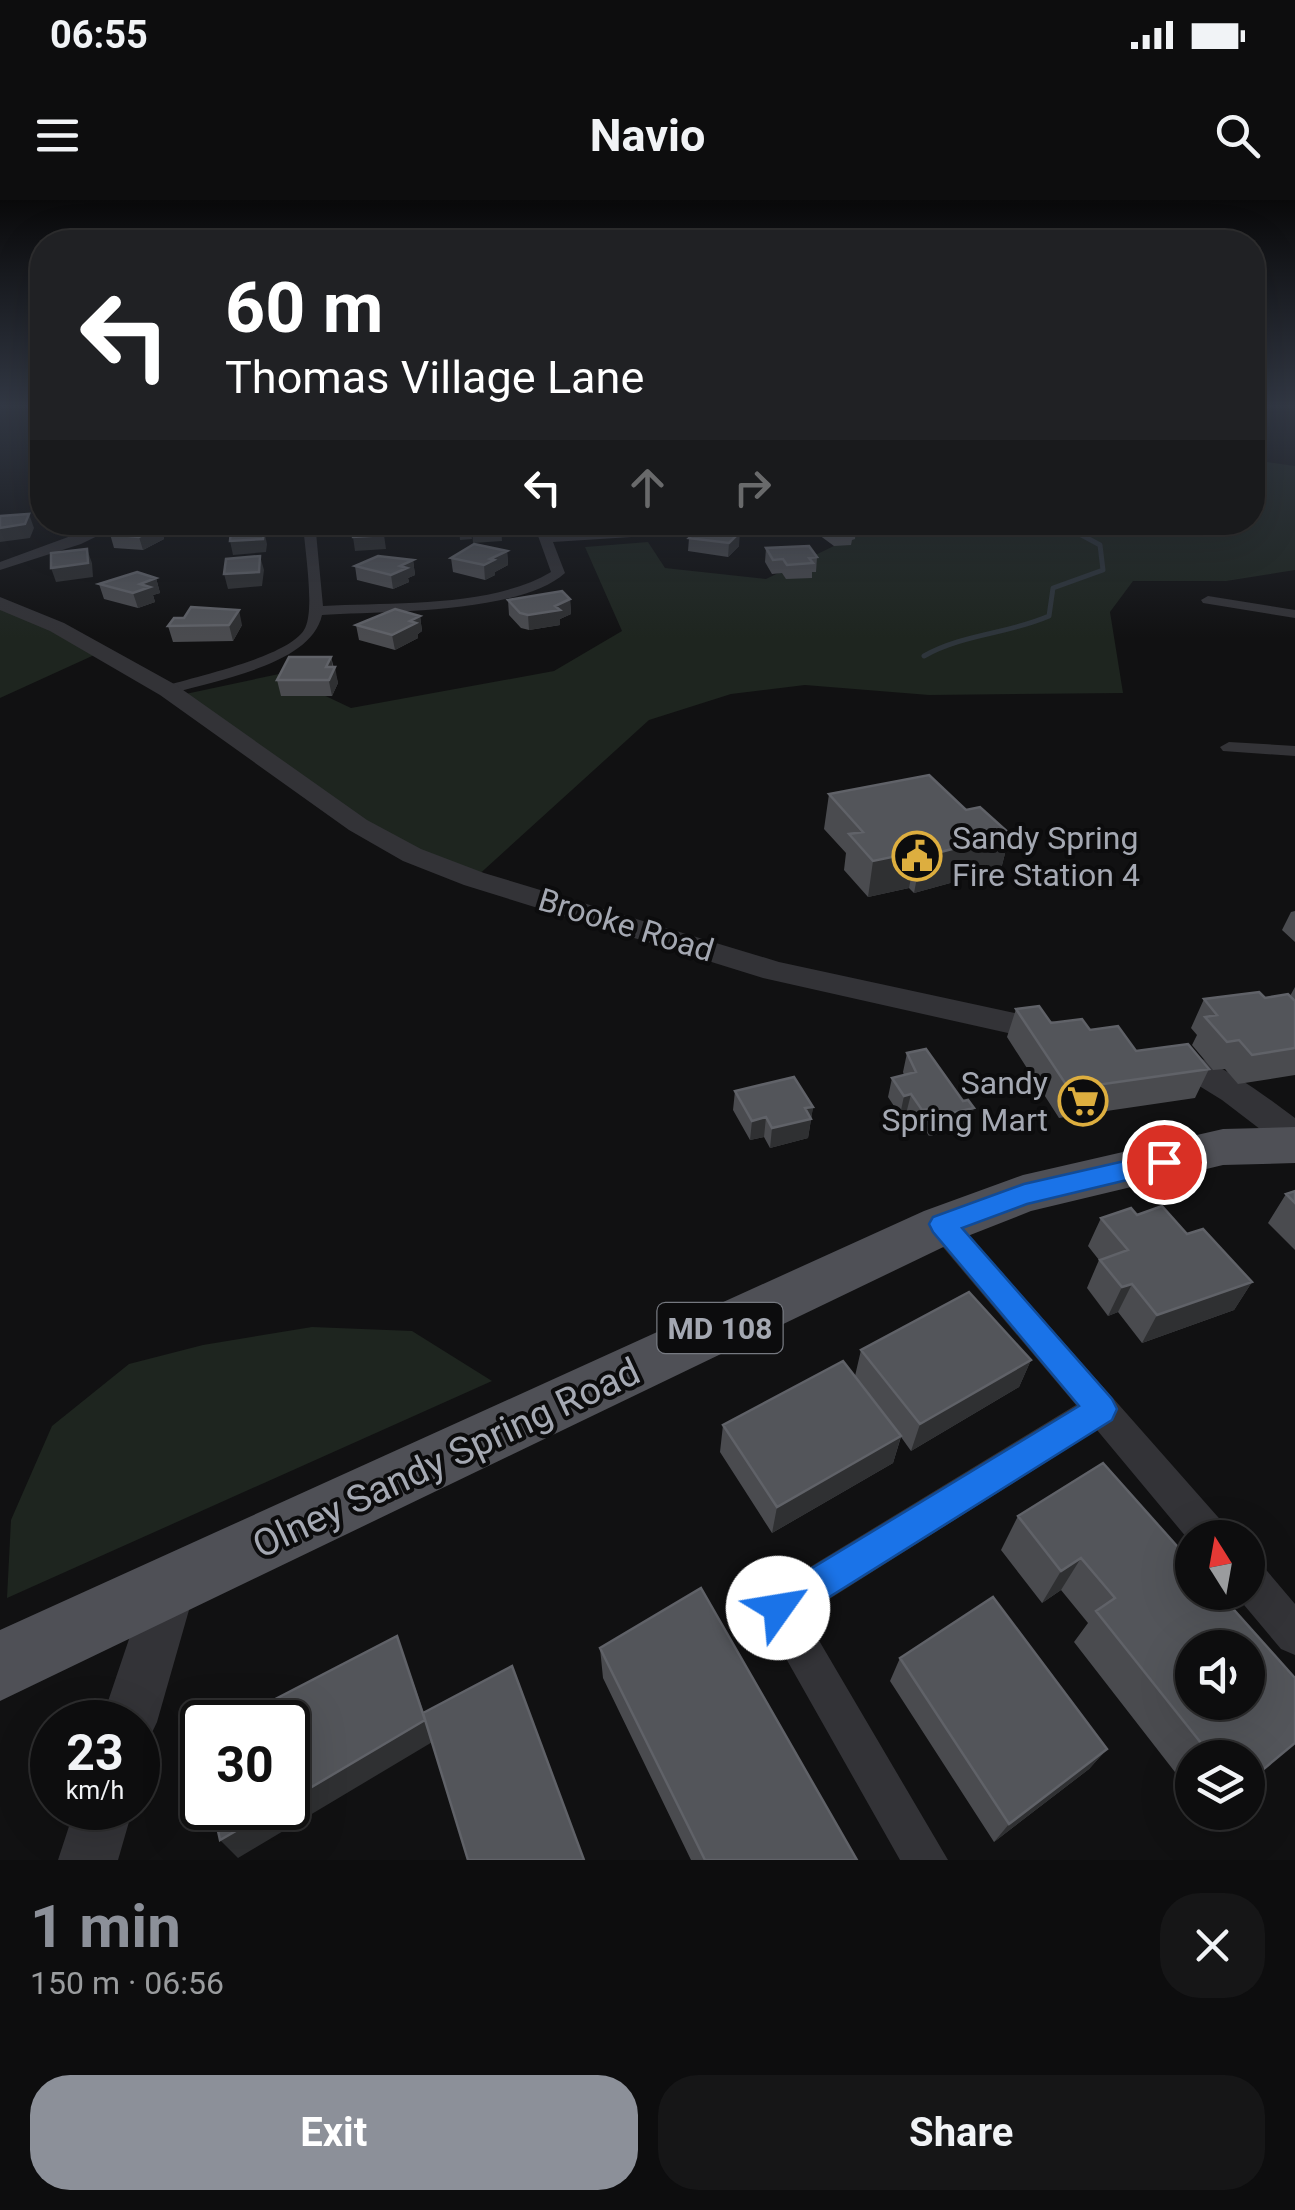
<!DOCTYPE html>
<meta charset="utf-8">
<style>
body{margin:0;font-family:Roboto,sans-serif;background:#161617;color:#f1f3f6;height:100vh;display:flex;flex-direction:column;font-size:38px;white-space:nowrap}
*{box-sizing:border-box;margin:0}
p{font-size:32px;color:#9a9c9e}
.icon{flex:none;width:55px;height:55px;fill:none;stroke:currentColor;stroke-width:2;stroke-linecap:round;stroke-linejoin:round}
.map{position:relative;height:1660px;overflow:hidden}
.drawer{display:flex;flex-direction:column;background:#0d0d0e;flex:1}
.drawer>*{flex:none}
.guide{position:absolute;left:30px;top:30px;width:1235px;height:305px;border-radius:40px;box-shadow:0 10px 40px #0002,0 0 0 2px #2d2d2e;background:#202124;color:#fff;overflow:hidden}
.needle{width:65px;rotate:349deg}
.buttons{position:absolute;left:1175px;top:1320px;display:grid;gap:20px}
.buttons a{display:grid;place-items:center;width:90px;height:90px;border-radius:50%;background:#0d0d0e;box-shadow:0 10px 40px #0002,0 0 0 2px #2d2d2e;font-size:50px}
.speed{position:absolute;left:30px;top:1500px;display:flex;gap:20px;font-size:50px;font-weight:700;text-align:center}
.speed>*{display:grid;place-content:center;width:130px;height:130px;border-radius:50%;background:#0d0d0e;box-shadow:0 10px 40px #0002,0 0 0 2px #2d2d2e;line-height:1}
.speed small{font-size:25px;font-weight:400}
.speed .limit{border:5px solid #111;border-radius:15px;background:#fff;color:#111}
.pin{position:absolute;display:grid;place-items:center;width:85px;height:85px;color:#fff;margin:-42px;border:5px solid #fff;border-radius:50%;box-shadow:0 2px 10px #0007}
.me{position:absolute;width:110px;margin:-55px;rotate:58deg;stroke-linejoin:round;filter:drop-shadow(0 0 8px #0008)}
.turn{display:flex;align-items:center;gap:35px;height:210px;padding:0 30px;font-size:45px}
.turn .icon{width:130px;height:130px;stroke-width:2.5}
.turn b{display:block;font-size:70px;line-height:85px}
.lanes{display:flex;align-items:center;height:95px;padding:0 30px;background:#0003;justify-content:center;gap:50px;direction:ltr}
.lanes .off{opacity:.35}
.round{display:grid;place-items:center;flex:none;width:105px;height:105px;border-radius:40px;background:#161617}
.headline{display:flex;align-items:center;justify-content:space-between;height:170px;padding:0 30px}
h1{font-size:60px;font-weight:700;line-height:75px;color:#8c9099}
.action{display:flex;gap:20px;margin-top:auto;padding:20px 30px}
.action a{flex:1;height:115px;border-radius:40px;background:#8c9099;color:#fff;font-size:40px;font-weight:700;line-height:115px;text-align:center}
.action a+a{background:#161617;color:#f1f3f6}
.status{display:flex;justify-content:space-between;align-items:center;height:70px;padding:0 50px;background:#0d0d0e;direction:ltr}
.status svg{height:28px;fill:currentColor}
header{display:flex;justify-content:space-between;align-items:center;height:130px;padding:0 30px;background:#0d0d0e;font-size:45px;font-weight:700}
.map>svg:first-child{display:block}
.green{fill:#1e251f}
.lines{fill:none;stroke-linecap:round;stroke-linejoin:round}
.stream{stroke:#2e353b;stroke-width:5}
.minor{fill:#333337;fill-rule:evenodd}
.tertiary{fill:#333337;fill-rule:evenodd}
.primary{fill:#4f5056;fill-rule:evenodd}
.wall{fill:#4a4b4f}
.shaded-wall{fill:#2f3032}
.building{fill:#53555a;stroke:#606268;stroke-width:2.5;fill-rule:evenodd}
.route{fill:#1a73e8;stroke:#114b97;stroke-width:2.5}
.labels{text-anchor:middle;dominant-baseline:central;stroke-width:8;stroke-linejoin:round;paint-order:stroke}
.shield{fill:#0c0c0d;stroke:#767980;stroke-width:2.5}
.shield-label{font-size:30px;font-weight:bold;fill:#a4a8b2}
.poi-label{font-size:32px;fill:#a4a8b2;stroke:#0c0c0d;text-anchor:start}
.street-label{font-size:32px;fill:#a4a8b2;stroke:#0c0c0d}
.near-street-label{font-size:38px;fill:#a4a8b2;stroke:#0c0c0d}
</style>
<div class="status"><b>06:55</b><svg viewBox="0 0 49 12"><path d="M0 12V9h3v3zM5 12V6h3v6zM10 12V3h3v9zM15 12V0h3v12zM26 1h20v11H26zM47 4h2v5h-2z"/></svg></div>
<header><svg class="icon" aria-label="menu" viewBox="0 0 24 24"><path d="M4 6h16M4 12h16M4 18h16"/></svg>Navio<svg class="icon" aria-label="search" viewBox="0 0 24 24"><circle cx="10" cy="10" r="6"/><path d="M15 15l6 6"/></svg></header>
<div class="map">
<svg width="1295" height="1660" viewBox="0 0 1295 1660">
<rect width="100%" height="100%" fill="#111112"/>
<!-- green -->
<path class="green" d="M1253,260L1295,266V370L1226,381H1133L1110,412L1123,493L929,495L805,485L731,494L649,520L474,679L412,655L176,496L279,474L351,508L554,471L622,431L585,347L648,342L665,368L766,379L875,326L865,323L1252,322Z
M0,405L103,451L0,498Z
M312,1127L412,1131L492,1181L7,1398L11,1320L52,1226L129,1164L203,1145Z"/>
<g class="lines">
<!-- stream -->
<path class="stream" d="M924,456C963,434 1008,434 1049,416L1053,388L1103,370L1100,345L1076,332L1089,322"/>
<!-- minor -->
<path class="minor" d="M109,322H126L81,344L0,370V362Z
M204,322H238L232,326Z
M303,322H315L323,406C392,402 491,408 551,372L533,322H545L550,335L711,322L663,335L553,342L565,373C520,414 383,411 322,415C311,465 218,479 174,493H162V487C195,476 286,458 304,430C316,412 304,346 303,322Z
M1208,396L1295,410V418L1203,403L1201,400Z
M1229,542L1295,546V556L1223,551L1220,547Z
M942,1013L953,1017L1225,1325L1231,1338H1192V1344L1097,1230L804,1415L948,1660H900L758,1409L764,1395L1076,1205L931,1033L927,1025L931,1017Z
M1248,1360L1262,1365L1295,1404V1455L1281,1449L1234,1393L1248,1392Z"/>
<!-- tertiary -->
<path class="tertiary" d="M0,397L64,423L176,485L367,620L421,649L484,673L779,762L1052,821L1064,824L1068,832L1064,840L1052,843L763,778L464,685L403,661L349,630L160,495L50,431L0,410Z
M1168,847C1217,860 1255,888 1295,918V950L1282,946L1222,900L1188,879L1156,866L1151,858L1156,850Z
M170,1364L188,1371L195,1389L157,1522L148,1541L138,1546V1522H101L152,1371Z
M75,1608H133L118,1660H58Z"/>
<!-- primary -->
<path class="primary" d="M1295,927V963L1223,965L1031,1011L960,1039L0,1501V1430L924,1011L1023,975L1223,929Z"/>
</g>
<!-- wall -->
<path class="wall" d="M816,322H853L856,326L855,339L852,340L851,345L834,346L815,332Z
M160,325L164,339L143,350L114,348L110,334Z
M703,325L739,346L728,357L688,351L689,338Z
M766,348L817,357L816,372H812V378L786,379L782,373L772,374L765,362Z
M507,351L508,365L495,372V375L485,380L453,372L451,358Z
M413,360L415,375L408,378L409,382L393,389L357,380L355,366Z
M156,378L160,393L153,395L155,402L138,408L104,399L99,384Z
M570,399L571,414L560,419V425L529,430L521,428L509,415L508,400Z
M420,416L422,431L418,434V438L395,450L359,440L356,425Z
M242,425L233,441L173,442L168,426Z
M331,457L338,483L332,496H281L277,480Z
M829,594L966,610L1010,634L1001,669L914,693L909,688L868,697L844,670L846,653L824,629Z
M1295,711V742L1282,730L1291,712Z
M1295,787V875L1238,884L1225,869L1213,870L1192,845L1197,835L1191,828L1204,799L1290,796Z
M1016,809L1051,823L1090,830L1136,851L1209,869L1195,898L1059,918L1007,837Z
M907,853L968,927L929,936L924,928L917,930L906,914L900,915L888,897L892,878L904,875L903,872Z
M735,891L813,907L808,938L770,948L764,937L750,940L733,910Z
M1295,991V1050L1268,1023L1286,994Z
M1137,1015L1187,1034L1252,1082L1234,1110L1142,1143L1118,1112L1108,1116L1087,1088L1099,1060L1088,1046L1101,1018Z
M861,1150L1031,1160L1019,1187L911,1251L901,1237L893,1263L772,1333L720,1252L723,1225L855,1176Z
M1103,1263L1248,1558H1192V1594L1074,1442L1088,1423L1061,1390L1042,1403L1001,1350L1018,1316Z
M600,1448L857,1660H691L603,1478Z
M900,1458L1107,1549L1089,1569L994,1642L890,1481Z"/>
<!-- shaded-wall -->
<path class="shaded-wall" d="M29,314L34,328L30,338L0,342V328Z
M160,325L164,339L143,350L139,337Z
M259,325L262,339L264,330L267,344L266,352L233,355L230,341L258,331Z
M470,325L472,339L460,340L459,326Z
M501,327L502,341L473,343L472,330Z
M740,332L739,346L728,357L729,343Z
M384,335L386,349L355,351L353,337Z
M87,349L92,363L93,377L56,382L51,368Z
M507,351L508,365L495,372V375L485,380L484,365L490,359Z
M260,356L264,370L262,386L228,389L224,374Z
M413,360L415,375L408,378L409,382L393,389L391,375L400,366Z
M156,378L160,393L153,395L155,402L138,408L133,393L140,384Z
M570,399L571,414L560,419V425L529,430L528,415Z
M239,410L242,425L233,441L229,425Z
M420,416L422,431L418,434V438L395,450L392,435L410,421Z
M331,457L333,470L335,467L338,483L332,496L326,467Z
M1010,634L1001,669L914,693L921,657Z
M916,652L909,688L868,697L873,661Z
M911,894L906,914L900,915L904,896Z
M813,907L808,938L770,948L772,928L805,908Z
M974,908L968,927L929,936L934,917Z
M929,909L924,928L917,930L922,910Z
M766,917L764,937L750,940L752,921Z
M1252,1082L1234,1110L1142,1143L1157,1115Z
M1132,1084L1118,1112L1108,1116L1122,1087Z
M1031,1160L1019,1187L911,1251L920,1224Z
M901,1236L893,1263L772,1333L777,1307Z
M1081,1358L1061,1390L1042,1403L1061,1371Z
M397,1436L434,1541L238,1658L220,1640L276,1608H288V1601Z
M1107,1549L1089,1569L994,1642L1009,1624Z"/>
<!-- building -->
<path class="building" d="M29,314L25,324L0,328V316Z
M131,322H133L160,325L139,337L110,334Z
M458,322H499L501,327L472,330L470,325L459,326Z
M822,322H853L856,326H848L853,331L835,332Z
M383,323L384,335L353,337L352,325Z
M259,325L258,331L264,330L263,339L230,341L231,331H240V326Z
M703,325L740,332L729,343L689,338Z
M474,344L507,351L490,359L494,360L484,365L451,358Z
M809,346L817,357L809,358L813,363L787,365L783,359L773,360L766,348Z
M87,349L88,363L51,368V353Z
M260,356L259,372L224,374L226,359Z
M378,356L413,360L400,366L407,368L391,375L355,366Z
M137,372L156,378L140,384L150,387L133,393L99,384Z
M562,391L570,399L555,406L560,410L528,415L520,413L508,400Z
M191,407L239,410L229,425L168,426L174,418H184Z
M395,409L420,416L410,421L416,423L392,435L356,425Z
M289,457H331L326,467H335L329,480H277Z
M929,575L966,610L980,607L1010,634L921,657L916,652L873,661L849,634L863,632L829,594Z
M1259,792L1265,798L1288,794L1295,801V848L1252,855L1239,840L1227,842L1205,817L1217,815L1204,799Z
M1039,806L1051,823L1082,819L1090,830L1118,826L1136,851L1188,844L1209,869L1069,889L1016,809Z
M926,849L963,901L968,900L974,908L934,917L929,909L922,910L911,894L904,896L892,878L916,872L907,853Z
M794,877L813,907L805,908L811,919L772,928L766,917L752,921L735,891Z
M1295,991V1003L1286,994Z
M1162,1006L1187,1034L1203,1029L1252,1082L1157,1115L1132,1084L1122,1087L1100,1060L1128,1050L1101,1018L1131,1008L1137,1015Z
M969,1092L1031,1160L920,1224L861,1150Z
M843,1161L901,1236L777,1307L723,1225Z
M1103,1263L1192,1363V1392H1218L1295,1478V1543L1248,1582V1558H1213L1096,1411L1115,1398L1081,1358L1061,1371L1018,1316ZM1192,1448H1248V1502H1192Z
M701,1388L857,1660H705L600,1448Z
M993,1397L1107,1549L1009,1624L900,1458Z
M397,1436L425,1520L288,1601V1522H231Z
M512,1466L584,1660H468L423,1513Z
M213,1608H276L220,1640Z"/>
<!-- sky -->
<linearGradient id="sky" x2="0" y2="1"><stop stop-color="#09090a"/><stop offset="0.47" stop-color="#323844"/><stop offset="1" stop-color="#323844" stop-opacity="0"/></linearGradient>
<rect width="1295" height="438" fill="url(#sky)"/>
<!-- route -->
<path class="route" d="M1164,952L1173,955L1176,962L1173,969L1027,1004L962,1028L1112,1199L1117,1209L1112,1220L791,1421L778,1426L766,1421L760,1408L766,1396L1079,1206L933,1032L929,1024L933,1017L1024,984Z"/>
<!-- icons -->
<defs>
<g id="civic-ring" transform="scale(2.5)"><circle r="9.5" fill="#0c0c0d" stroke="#ddae3f" stroke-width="1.5"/><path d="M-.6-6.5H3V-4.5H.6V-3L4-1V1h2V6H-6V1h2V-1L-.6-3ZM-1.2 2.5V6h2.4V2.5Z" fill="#ddae3f"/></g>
<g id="supermarket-ring" transform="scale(2.5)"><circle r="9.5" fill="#0c0c0d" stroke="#ddae3f" stroke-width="1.5"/><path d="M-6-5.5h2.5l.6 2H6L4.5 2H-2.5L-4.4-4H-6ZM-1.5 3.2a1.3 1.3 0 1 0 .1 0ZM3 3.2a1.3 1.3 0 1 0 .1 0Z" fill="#ddae3f"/></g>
</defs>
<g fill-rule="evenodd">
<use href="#civic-ring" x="917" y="656"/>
<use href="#supermarket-ring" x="1083" y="901"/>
</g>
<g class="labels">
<!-- shield labels -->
<rect class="shield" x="657.5" y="1103" width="125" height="50" rx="8"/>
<g class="shield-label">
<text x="720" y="1128">MD 108</text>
</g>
<!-- poi labels -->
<g class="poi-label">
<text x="952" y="638">Sandy Spring<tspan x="952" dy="37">Fire Station 4</tspan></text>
<text x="1048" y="883" text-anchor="end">Sandy<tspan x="1048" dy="37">Spring Mart</tspan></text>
</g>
<!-- street labels -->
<g class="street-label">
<text transform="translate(626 725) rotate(17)">Brooke Road</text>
</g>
<!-- near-street labels -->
<g class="near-street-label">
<text transform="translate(446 1258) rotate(-25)">Olney Sandy Spring Road</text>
</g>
</g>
</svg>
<div class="buttons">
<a><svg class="needle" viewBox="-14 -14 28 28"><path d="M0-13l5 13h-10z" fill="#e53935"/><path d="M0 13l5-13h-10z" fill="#9a9c9e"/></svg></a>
<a><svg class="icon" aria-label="sound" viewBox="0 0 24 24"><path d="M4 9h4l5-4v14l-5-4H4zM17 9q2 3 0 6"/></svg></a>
<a><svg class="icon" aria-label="layers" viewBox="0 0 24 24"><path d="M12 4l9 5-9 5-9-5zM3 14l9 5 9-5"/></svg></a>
</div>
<div class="speed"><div>23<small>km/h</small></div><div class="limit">30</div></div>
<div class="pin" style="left:1164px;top:962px;background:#d93025"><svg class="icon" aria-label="arrive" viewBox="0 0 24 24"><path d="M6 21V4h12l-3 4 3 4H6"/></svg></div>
<svg class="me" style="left:778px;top:1408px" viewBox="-20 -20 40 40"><circle r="19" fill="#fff"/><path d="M0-13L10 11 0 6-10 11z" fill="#1a73e8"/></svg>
<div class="guide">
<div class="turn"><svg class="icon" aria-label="left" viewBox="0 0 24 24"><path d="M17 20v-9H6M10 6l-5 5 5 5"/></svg><div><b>60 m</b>Thomas Village Lane</div></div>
<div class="lanes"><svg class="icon" aria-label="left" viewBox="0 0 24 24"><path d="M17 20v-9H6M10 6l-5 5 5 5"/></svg><svg class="icon off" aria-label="ahead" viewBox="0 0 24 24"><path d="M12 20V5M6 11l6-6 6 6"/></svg><svg class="icon off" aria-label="right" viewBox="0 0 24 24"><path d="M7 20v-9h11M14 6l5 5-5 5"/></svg></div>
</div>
</div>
<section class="drawer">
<div class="headline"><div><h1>1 min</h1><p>150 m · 06:56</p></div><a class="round"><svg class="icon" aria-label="close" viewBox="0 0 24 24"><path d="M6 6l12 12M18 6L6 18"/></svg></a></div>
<div class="action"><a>Exit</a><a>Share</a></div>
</section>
